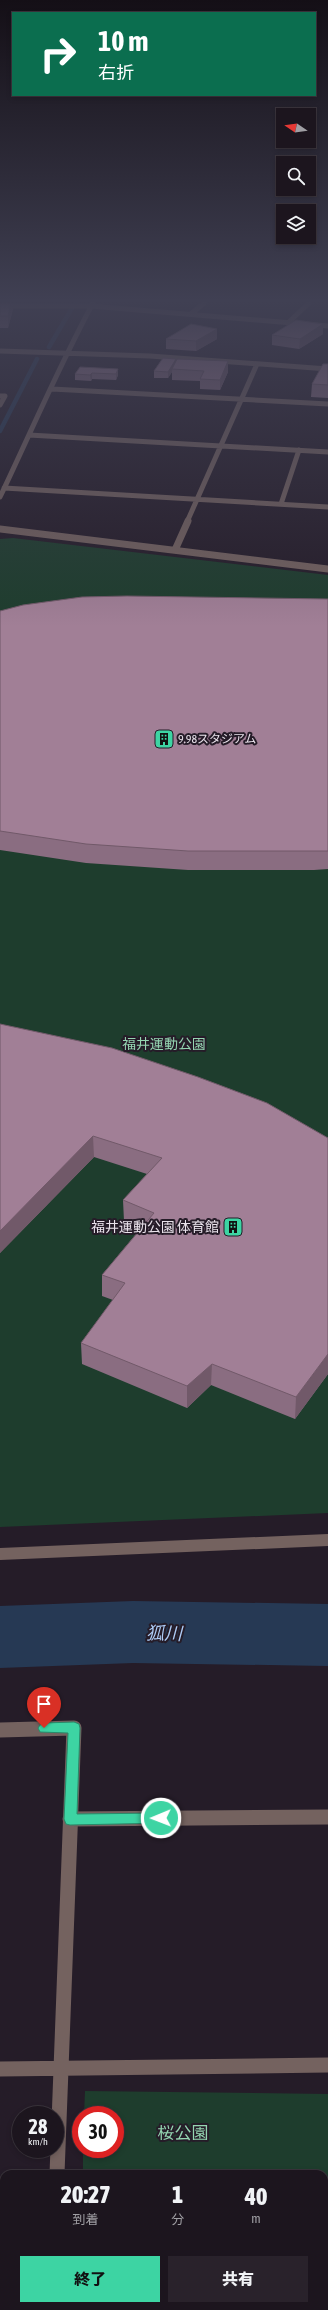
<!DOCTYPE html>
<html lang="ja">
<meta charset="utf-8">
<style>
body{margin:0;font-family:"Asap Condensed","Noto Sans JP",sans-serif;background:#29222b;color:#f1f3f6;height:100vh;display:flex;flex-direction:column;font-size:15px;white-space:nowrap}
*{box-sizing:border-box;margin:0}
p{font-size:13px;color:#a09fa4}
.icon{flex:none;width:22px;height:22px;fill:none;stroke:currentColor;stroke-width:2;stroke-linecap:round;stroke-linejoin:round}
.map{position:relative;flex:1;overflow:hidden}
.panel{position:absolute;left:0px;top:2170px;width:328px;height:140px;display:flex;flex-direction:column;background:#1c151e;border-radius:12px 12px 0 0;box-shadow:0 2px 6px #0003,0 0 0 1px #3a343c}
.panel>*{flex:none}
.top-card{position:absolute;left:12px;top:12px;width:304px;height:84px;border-radius:0px;box-shadow:0 2px 6px #0003,0 0 0 1px #3a343c;background:#0b6e4f;color:#fff;overflow:hidden}
.needle{width:26px;rotate:283deg}
.fabs{position:absolute;left:276px;top:108px;display:grid;gap:8px}
.fabs a{display:grid;place-items:center;width:40px;height:40px;border-radius:0px;background:#1c151e;box-shadow:0 2px 6px #0003,0 0 0 1px #3a343c;font-size:20px}
.speed{position:absolute;left:12px;top:2106px;display:flex;gap:8px;font-size:20px;font-weight:700;text-align:center}
.speed>*{display:grid;place-content:center;width:52px;height:52px;border-radius:50%;background:#1c151e;box-shadow:0 2px 6px #0003,0 0 0 1px #3a343c;line-height:1}
.speed small{font-size:10px;font-weight:400}
.speed .limit{border:6px solid #d22;background:#fff;color:#111}
.pin{position:absolute;display:grid;place-items:center;width:34px;height:34px;color:#fff;margin:-41px -17px;border-radius:50% 50% 50% 0;rotate:-45deg;box-shadow:0 0 4px #0007}
.pin .icon{rotate:45deg}
.me{position:absolute;width:44px;margin:-22px;rotate:269deg;stroke-linejoin:round;filter:drop-shadow(0 0 3px #0008)}
.turn{display:flex;align-items:center;gap:14px;height:84px;padding:0 20px;font-size:18px}
.turn .icon{width:52px;height:52px;stroke-width:2.5}
.turn b{display:block;font-size:28px;line-height:34px}
.eta{display:flex;justify-content:space-evenly;align-items:center;height:68px;text-align:center}
.eta b{font-size:24px;font-weight:800;line-height:28px}
.primary-button{display:flex;gap:8px;margin-top:auto;padding:8px 20px}
.primary-button a{flex:1;height:46px;border-radius:0px;background:#3dd4a3;color:#111;font-size:16px;font-weight:800;line-height:46px;text-align:center}
.primary-button a+a{background:#29222b;color:#f1f3f6}
.map>svg:first-child{display:block}
.green{fill:#1e3d2d}
.lines{fill:none;stroke-linecap:round;stroke-linejoin:round}
.stream{stroke:#263954;stroke-width:4.5}
.river{fill:#263954;fill-rule:evenodd}
.minor-far3{stroke:#74625f;stroke-width:5}
.minor-far2{stroke:#74625f;stroke-width:7}
.minor-far1{stroke:#74625f;stroke-width:12}
.minor{stroke:#74625f;stroke-width:15}
.wall{fill:#8a6d81}
.shaded-wall{fill:#715969}
.building{fill:#a17f96;stroke:#715969}
.route{fill:#3dd4a3;stroke:#288a6a}
.labels{text-anchor:middle;dominant-baseline:central;stroke-width:4;stroke-linejoin:round;paint-order:stroke}
.far-poi-label{font-size:12px;fill:#e9e2eb;stroke:#251c28;text-anchor:start}
.park-label{font-size:14px;fill:#94d5b1;stroke:#251c28}
.poi-label{font-size:14px;fill:#e9e2eb;stroke:#251c28;text-anchor:end}
.near-park-label{font-size:17px;fill:#94d5b1;stroke:#251c28}
.near-water-label{font-size:18px;font-style:italic;fill:#aeccf6;stroke:#251c28}
</style>
<div class="map">
<svg width="328" height="2310" viewBox="0 0 328 2310">
<rect width="100%" height="100%" fill="#251c28"/>
<!-- green -->
<path class="green" d="M13,538L328,575V1513L0,1527V539Z
M85,2091L328,2094V2310H80V2306H324V2174H83V2149H115V2115H84Z"/>
<g class="lines">
<!-- stream -->
<path class="stream" d="M49,347L75,303
M0,431L37,359"/>
<!-- river -->
<path class="river" d="M133,1601L328,1604V1666L133,1663L0,1668V1606Z"/>
<!-- minor-far3 -->
<path class="minor-far3" d="M0,306H91L328,326
M191,314L204,303
M289,322L309,303
M0,351L150,356L328,369
M52,389L328,404
M0,396H5L0,405
M29,435L328,452
M4,488L328,507
M0,497C31,432 59,366 93,303
M281,504L299,450
M187,522L257,364"/>
<!-- minor-far2 -->
<path class="minor-far2" d="M0,529L328,569
M175,550L188,521"/>
<!-- minor-far1 -->
<path class="minor-far1" d="M0,1554L328,1540"/>
<!-- minor -->
<path class="minor" d="M0,1730L74,1728L57,2174
M70,1819L328,1817
M0,2069L328,2065
M53,2306V2310"/>
</g>
<!-- wall -->
<path class="wall" d="M0,303H13V309L8,328H0Z
M323,324V334L299,349L272,345V335Z
M217,329V339L196,351L166,349V339Z
M163,358L228,372L220,390L200,389V381L172,380V372L168,378H154V371Z
M328,364V398L311,397L312,384Z
M118,369V375L116,380L92,379L91,381L75,380V374Z
M328,599V869L314,870H188L86,863L0,850V611Z
M0,1024L328,1138V1374L295,1419L211,1385L187,1408L82,1364L81,1343L113,1300L102,1296V1275L141,1228L124,1221L123,1200L147,1174L94,1157L0,1253Z"/>
<!-- shaded-wall -->
<path class="shaded-wall" d="M11,303H13V309L8,328V316Z
M323,324V334L299,349L300,339Z
M217,329V339L196,351V341Z
M176,359V365L172,369V372L168,378V372Z
M228,361V372L220,390V380Z
M118,369V375L116,380V374Z
M92,373V379L91,381L90,375Z
M93,1136L94,1157L0,1253V1231Z
M328,1354V1374L295,1419L296,1397Z
M212,1364L211,1385L187,1408V1386Z"/>
<!-- building -->
<path class="building" d="M0,303H11L8,316H0Z
M296,320L323,324L300,339L272,335Z
M191,324L217,329L196,341L166,339Z
M163,358L176,359L168,372L154,371Z
M177,359L228,361L220,380L200,379L204,371L172,369Z
M323,364H328V385L312,384Z
M80,367L118,369L116,374L92,373L90,375L75,374Z
M127,596L328,599V851H188L86,844L0,831V611L23,605L82,597Z
M0,1024L112,1048L198,1077L267,1103L328,1138V1354L296,1397L212,1364L187,1386L81,1343L125,1283L102,1275L154,1213L123,1200L162,1158L93,1136L0,1231Z"/>
<!-- sky -->
<linearGradient id="sky" x2="0" y2="1"><stop stop-color="#140f16"/><stop offset="0.48" stop-color="#404053"/><stop offset="1" stop-color="#404053" stop-opacity="0"/></linearGradient>
<rect width="328" height="626" fill="url(#sky)"/>
<!-- route -->
<path class="route" d="M74,1722L79,1724L80,1728L77,1814L161,1813L166,1814L168,1818L166,1823L70,1825L66,1824L64,1819L68,1733L40,1732L38,1728L40,1725L44,1723Z"/>
<!-- icons -->
<defs>
<g id="building-square" transform="scale(1)"><rect x="-9" y="-9" width="18" height="18" rx="4" fill="#3dd4a3" stroke="#251c28"/><path d="M-4-6H4V6H1V3H-1V6H-4ZM-2.5-4.3h1.7v1.8h-1.7ZM.8-4.3h1.7v1.8H.8ZM-2.5-1h1.7V.8h-1.7ZM.8-1h1.7V.8H.8Z" fill="#111"/></g>
</defs>
<g fill-rule="evenodd">
<use href="#building-square" x="164" y="739"/>
<use href="#building-square" x="233" y="1227"/>
</g>
<g class="labels">
<!-- far-poi labels -->
<g class="far-poi-label">
<text x="178" y="739">9.98スタジアム</text>
</g>
<!-- park labels -->
<g class="park-label">
<text x="164" y="1044">福井運動公園</text>
</g>
<!-- poi labels -->
<g class="poi-label">
<text x="219" y="1227">福井運動公園 体育館</text>
</g>
<!-- near-park labels -->
<g class="near-park-label">
<text x="183" y="2133">桜公園</text>
</g>
<!-- near-water labels -->
<g class="near-water-label">
<text transform="translate(164 1633) rotate(1)">狐川</text>
</g>
</g>
</svg>
<div class="fabs">
<a><svg class="needle" viewBox="-14 -14 28 28"><path d="M0-13l5 13h-10z" fill="#e53935"/><path d="M0 13l5-13h-10z" fill="#a09fa4"/></svg></a>
<a><svg class="icon" aria-label="search" viewBox="0 0 24 24"><circle cx="10" cy="10" r="6"/><path d="M15 15l6 6"/></svg></a>
<a><svg class="icon" aria-label="layers" viewBox="0 0 24 24"><path d="M12 4l9 5-9 5-9-5zM3 14l9 5 9-5"/></svg></a>
</div>
<div class="speed"><div>28<small>km/h</small></div><div class="limit">30</div></div>
<div class="pin" style="left:44px;top:1728px;background:#d93025"><svg class="icon" aria-label="arrive" viewBox="0 0 24 24"><path d="M6 21V4h12l-3 4 3 4H6"/></svg></div>
<svg class="me" style="left:161px;top:1818px" viewBox="-20 -20 40 40"><circle r="17" fill="#3dd4a3" stroke="#fff" stroke-width="3"/><path d="M0-11L8 9 0 5-8 9z" fill="#fff"/></svg>
<div class="top-card">
<div class="turn"><svg class="icon" aria-label="right" viewBox="0 0 24 24"><path d="M7 20v-9h11M14 6l5 5-5 5"/></svg><div><b>10 m</b>右折</div></div>
</div>
<section class="panel">
<div class="eta">
<div><b>20:27</b><p>到着</p></div>
<div><b>1</b><p>分</p></div>
<div><b>40</b><p>m</p></div>
</div>
<div class="primary-button"><a>終了</a><a>共有</a></div>
</section>
</div>
